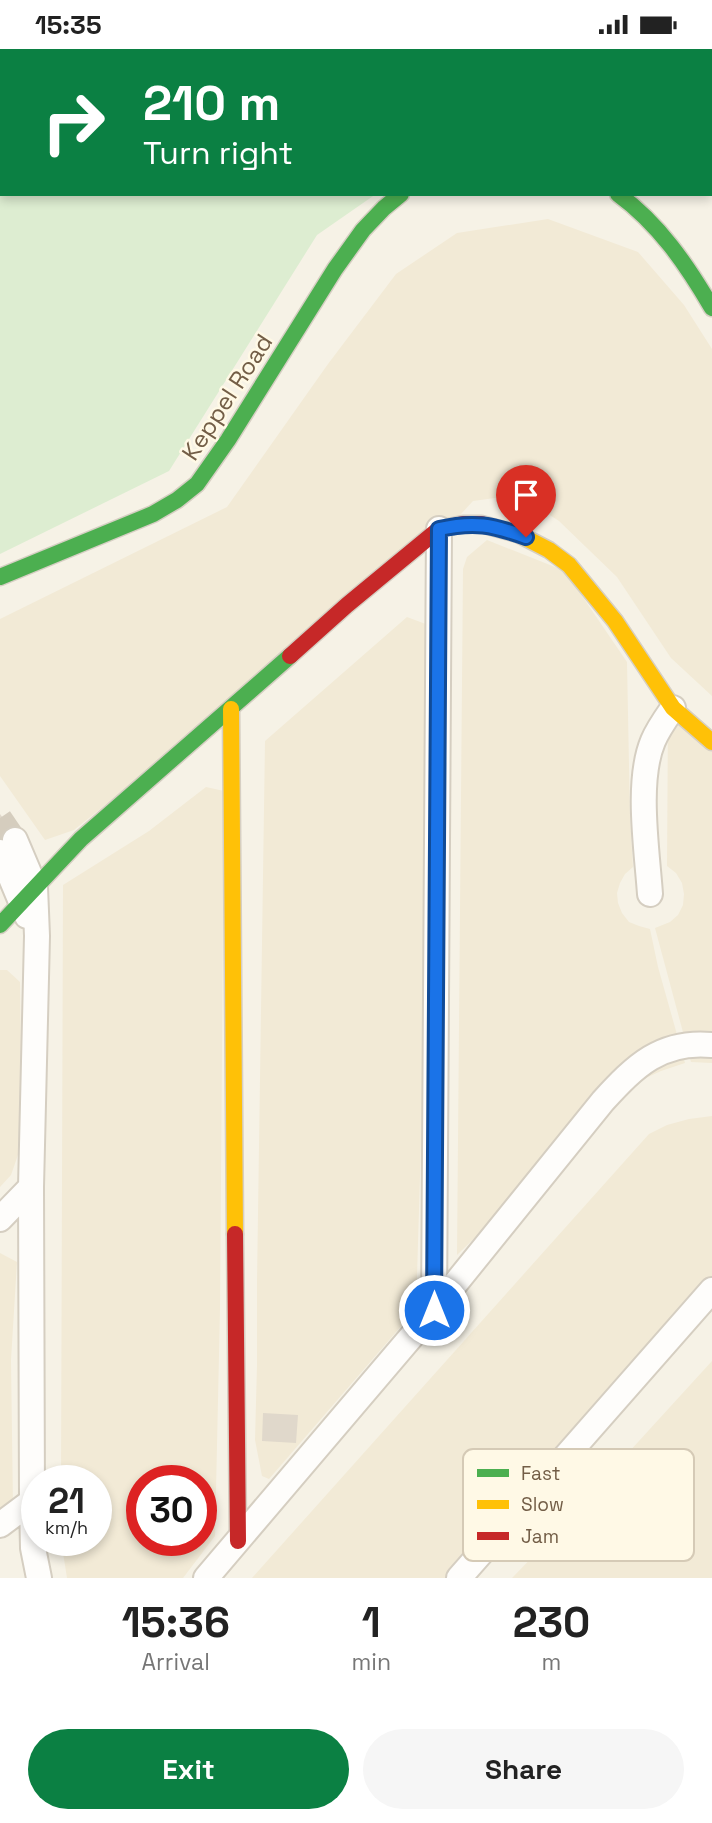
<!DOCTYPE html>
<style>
body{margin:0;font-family:"Space Grotesk",sans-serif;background:#f6f6f6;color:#222;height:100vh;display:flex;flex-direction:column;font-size:26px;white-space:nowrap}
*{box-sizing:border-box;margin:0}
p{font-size:23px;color:#767676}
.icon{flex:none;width:38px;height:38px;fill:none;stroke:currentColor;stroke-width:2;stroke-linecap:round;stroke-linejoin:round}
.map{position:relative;height:1529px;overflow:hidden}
.details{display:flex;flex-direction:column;background:#fff;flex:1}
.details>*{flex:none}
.top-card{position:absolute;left:0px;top:0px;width:712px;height:147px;box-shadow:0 4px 10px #0003;background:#0b8043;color:#fff;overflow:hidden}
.speed{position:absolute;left:21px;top:1416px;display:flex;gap:14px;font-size:35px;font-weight:700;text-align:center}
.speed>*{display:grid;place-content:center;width:91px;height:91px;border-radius:50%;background:#fff;box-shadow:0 4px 10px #0003;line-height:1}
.speed small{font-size:18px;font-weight:400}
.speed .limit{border:10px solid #d22;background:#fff;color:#111}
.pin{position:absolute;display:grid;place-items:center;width:60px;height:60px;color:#fff;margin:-72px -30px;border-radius:50% 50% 50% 0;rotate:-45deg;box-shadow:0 0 7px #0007}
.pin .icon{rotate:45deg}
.me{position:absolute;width:77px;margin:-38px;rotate:0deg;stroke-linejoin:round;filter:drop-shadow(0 0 5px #0008)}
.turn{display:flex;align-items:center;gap:24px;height:147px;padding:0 28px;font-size:32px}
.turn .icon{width:91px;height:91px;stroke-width:2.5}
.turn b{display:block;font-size:49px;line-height:60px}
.eta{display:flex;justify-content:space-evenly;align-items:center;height:119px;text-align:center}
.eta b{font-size:42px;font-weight:600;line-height:49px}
.action{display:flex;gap:14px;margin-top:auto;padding:14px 28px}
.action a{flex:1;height:80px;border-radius:42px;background:#0b8043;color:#fff;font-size:28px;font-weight:600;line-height:80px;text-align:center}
.action a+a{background:#f6f6f6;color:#222}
.status{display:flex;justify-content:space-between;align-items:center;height:49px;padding:0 35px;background:#fff;direction:ltr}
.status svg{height:19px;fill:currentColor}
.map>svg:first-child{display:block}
.residential{fill:#f2ead6;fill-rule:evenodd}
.green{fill:#ddedd1}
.building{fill:#e0d8cb}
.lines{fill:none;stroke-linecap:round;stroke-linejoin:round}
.street-tunnel{stroke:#d5cdbe;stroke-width:24;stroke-dasharray:24 12;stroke-linecap:butt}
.street-casing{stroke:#d5cec1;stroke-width:28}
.fast-casing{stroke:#d6cfc3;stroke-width:19}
.slow-casing{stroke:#d6cfc3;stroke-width:19}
.jam-casing{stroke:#d6cfc3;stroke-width:19}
.street{stroke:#fefdfb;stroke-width:24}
.fast{stroke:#4caf50;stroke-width:16}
.slow{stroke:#ffc107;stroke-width:16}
.jam{stroke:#c62828;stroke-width:16}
.route-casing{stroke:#114b97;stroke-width:18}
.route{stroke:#1a73e8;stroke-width:12}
.labels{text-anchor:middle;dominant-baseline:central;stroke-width:5;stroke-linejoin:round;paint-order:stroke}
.street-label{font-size:24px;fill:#735e47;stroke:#fff9e6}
.key{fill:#fff9e6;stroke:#d5cab6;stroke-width:2}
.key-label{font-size:19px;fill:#735e47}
</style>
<div class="status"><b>15:35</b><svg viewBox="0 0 49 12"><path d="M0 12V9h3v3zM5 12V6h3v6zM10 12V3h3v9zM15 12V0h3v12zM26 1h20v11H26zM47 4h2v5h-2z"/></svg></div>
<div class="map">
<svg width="712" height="1529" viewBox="0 0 712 1529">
<rect width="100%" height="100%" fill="#f6f2e6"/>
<!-- residential -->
<path class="residential" d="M548,170L638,203L684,256L712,300V647L671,609L617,528L559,472L528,452L502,448L473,452L437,491L74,781L45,791L0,727V570L227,458L328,315L396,225L457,184Z
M487,491L565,522L627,613L630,768L633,818L625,825L620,834L617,844L618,854L622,864L629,873L639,877L650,880L658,918L685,1014L661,1022L637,1033L568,1098L457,1206L463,520L467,508Z
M407,568L431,577L424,996L416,1260L269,1430L262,1427L255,1391L257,1316V1233L265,692Z
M668,665L712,699V1014L691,1013L655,879L670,873L678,866L683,856L684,845L682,834L676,824L667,817Z
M206,738L224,742L220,1260L215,1487L183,1529H67L61,1491H96V1432L61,1431L63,836L149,782ZM142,1432H201V1491H142Z
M0,921H7L20,933L21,1003L20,1100L11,1126L0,1138Z
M712,1067V1254L455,1529H252L649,1085L667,1076L689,1070Z
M0,1204L17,1213L11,1311L13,1458L0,1474Z
M712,1312V1529H512L544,1496Z"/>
<!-- green -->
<path class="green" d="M0,0H712V139L710,138V2H2V145H376L317,186L169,422L0,505Z"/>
<!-- building -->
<path class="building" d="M0,765L18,789L0,802Z
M263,1364L298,1366L296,1394L262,1392Z"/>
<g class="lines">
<!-- street-tunnel -->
<path class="street-tunnel" d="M0,769L15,791"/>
<!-- street casing -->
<g class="street-casing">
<path id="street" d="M15,791L35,838L37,887L31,1138L32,1452L33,1499L39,1529
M0,803L27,867
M650,845C647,801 636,732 653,692C658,680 666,669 673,659
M0,1170L31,1138
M434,1261L439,480
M0,1476L32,1452
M206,1529L434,1261L603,1052C635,1017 661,991 712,996
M459,1529L712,1241"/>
</g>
<!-- fast casing -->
<g class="fast-casing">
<path id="fast" d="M618,145C659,175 687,216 712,259
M0,528L153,465L177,451L197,435L228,391L335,220L363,181L384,159L401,145
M0,876L81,790L290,607"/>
</g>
<!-- slow casing -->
<g class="slow-casing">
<path id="slow" d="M518,485L549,501L569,516L615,572L673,659L712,693
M231,660L235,1185"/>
</g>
<!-- jam casing -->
<g class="jam-casing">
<path id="jam" d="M290,607L347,556L439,480L463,475H481L518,485
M235,1185L238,1492"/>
</g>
<!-- street -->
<use href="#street" class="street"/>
<!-- fast -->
<use href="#fast" class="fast"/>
<!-- slow -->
<use href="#slow" class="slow"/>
<!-- jam -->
<use href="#jam" class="jam"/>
</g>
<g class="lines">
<!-- route casing -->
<g class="route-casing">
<path id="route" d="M434,1261L439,480C475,472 492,476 526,488"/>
</g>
<!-- route -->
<use href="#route" class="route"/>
</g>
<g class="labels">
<!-- street labels -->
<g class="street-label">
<text transform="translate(227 348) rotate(-57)">Keppel Road</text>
</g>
</g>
<!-- legend -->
<rect x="463" y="1400" width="231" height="112" rx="10" class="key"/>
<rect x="477" y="1420" width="32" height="8" fill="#4caf50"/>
<rect x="477" y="1451" width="32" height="9" fill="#ffc107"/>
<rect x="477" y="1483" width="32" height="8" fill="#c62828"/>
<g class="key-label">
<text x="521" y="1431">Fast</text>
<text x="521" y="1462">Slow</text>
<text x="521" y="1494">Jam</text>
</g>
</svg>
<div class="speed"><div>21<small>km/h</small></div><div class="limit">30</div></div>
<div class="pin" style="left:526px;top:488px;background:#d93025"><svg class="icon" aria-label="arrive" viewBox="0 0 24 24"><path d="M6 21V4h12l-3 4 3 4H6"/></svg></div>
<svg class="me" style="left:434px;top:1261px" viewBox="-20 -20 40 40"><circle r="17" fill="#1a73e8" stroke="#fff" stroke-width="3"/><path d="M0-11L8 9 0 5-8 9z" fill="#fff"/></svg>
<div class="top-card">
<div class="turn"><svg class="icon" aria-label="right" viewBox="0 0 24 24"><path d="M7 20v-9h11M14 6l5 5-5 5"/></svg><div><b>210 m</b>Turn right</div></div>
</div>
</div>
<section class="details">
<div class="eta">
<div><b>15:36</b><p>Arrival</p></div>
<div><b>1</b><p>min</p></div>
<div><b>230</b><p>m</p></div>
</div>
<div class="action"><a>Exit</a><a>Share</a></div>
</section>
